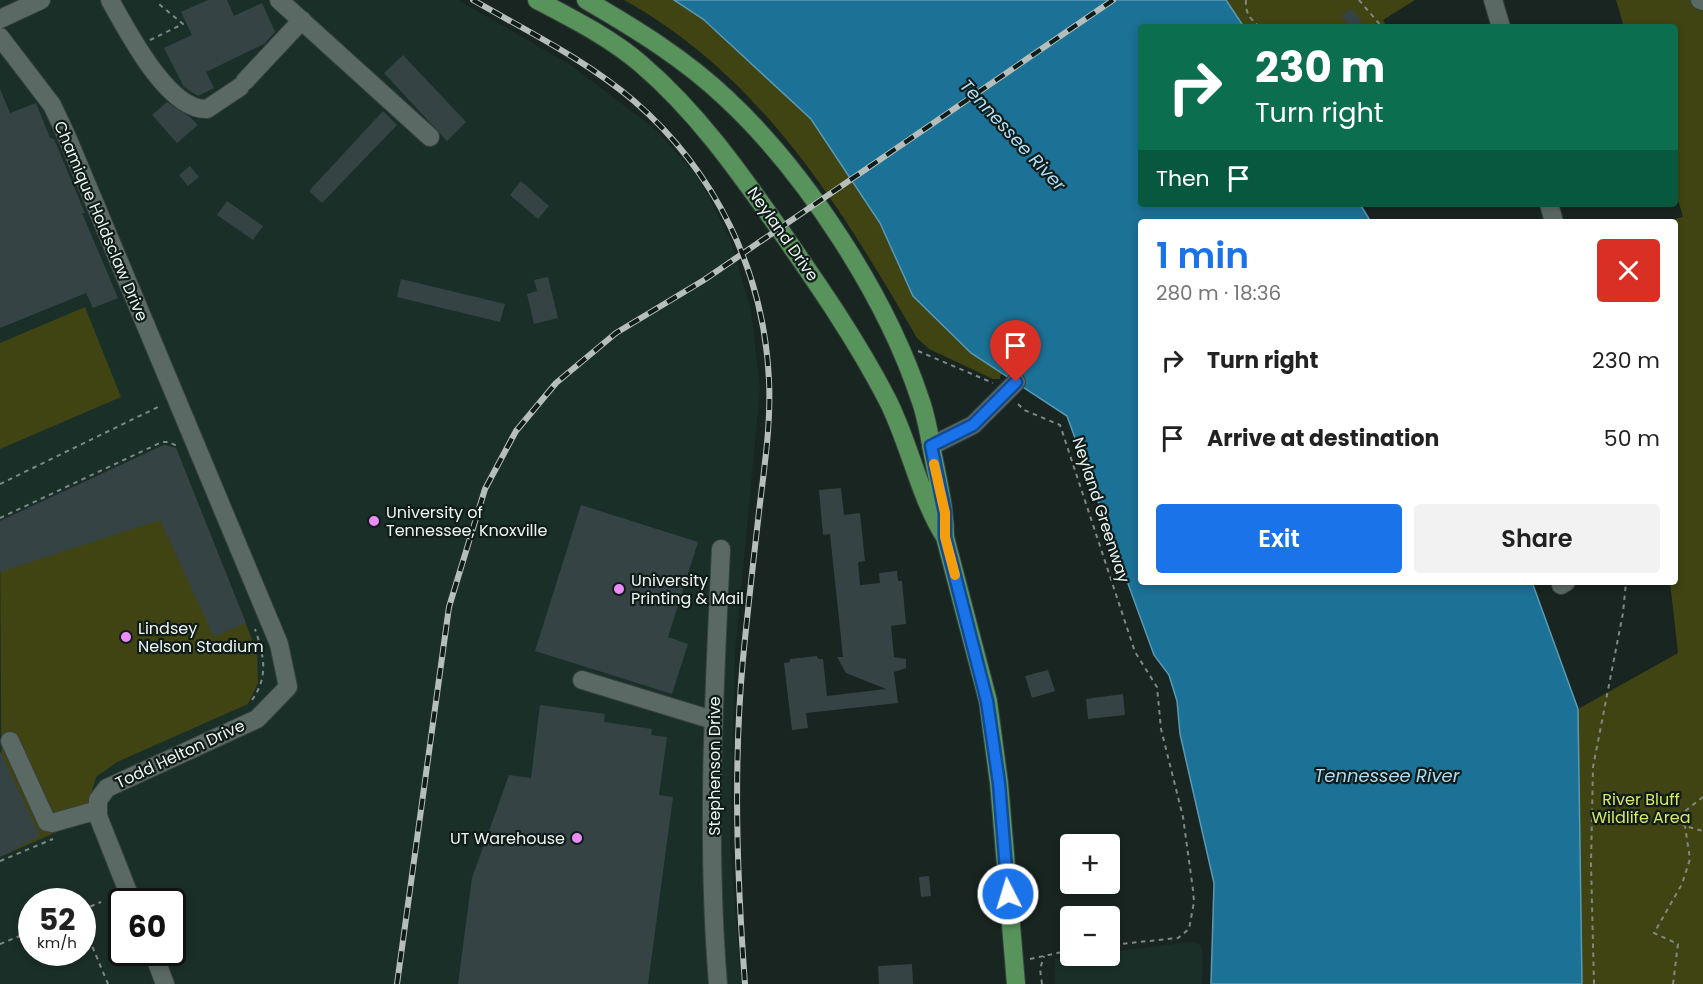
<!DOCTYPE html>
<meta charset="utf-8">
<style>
body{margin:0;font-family:Poppins,sans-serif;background:#f2f2f2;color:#222;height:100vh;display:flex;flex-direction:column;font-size:22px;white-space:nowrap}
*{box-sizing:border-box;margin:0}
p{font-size:20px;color:#767676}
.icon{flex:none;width:33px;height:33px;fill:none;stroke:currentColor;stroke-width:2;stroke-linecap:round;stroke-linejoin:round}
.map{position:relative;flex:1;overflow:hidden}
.sheet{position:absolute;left:1138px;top:219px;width:540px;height:366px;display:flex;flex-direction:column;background:#fff;border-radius:6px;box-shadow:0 3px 9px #0003}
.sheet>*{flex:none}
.guide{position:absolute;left:1138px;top:24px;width:540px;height:183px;border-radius:6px;box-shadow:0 3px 9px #0003;background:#0b6e4f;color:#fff;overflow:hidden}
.tools{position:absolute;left:1060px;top:834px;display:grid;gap:12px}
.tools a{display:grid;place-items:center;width:60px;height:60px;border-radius:6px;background:#fff;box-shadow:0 3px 9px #0003;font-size:30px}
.speed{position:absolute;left:18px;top:888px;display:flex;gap:12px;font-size:30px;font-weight:700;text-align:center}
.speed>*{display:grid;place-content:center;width:78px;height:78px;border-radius:50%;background:#fff;box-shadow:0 3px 9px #0003;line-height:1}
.speed small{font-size:15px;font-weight:400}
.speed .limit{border:3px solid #111;border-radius:9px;background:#fff;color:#111}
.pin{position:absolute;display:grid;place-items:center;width:51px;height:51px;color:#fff;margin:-62px -26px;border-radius:50% 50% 50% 0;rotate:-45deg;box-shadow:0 0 6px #0007}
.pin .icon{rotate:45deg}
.me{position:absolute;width:66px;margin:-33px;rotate:355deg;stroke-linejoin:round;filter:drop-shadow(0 0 4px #0008)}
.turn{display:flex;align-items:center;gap:21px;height:126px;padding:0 18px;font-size:27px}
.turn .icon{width:78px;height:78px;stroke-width:2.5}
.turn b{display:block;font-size:42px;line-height:51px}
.then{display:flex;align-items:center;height:57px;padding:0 18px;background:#0003;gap:12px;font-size:22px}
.round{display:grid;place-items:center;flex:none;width:63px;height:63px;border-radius:6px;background:#f2f2f2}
.headline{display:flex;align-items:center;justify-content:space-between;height:102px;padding:0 18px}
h1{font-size:36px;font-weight:600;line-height:45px;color:#1a73e8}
.action{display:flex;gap:12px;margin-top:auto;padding:12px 18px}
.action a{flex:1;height:69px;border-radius:6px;background:#1a73e8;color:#fff;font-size:24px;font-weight:600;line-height:69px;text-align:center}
.action a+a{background:#f2f2f2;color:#222}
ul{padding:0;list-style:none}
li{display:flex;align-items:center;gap:18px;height:78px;padding:0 18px}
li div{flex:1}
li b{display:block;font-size:22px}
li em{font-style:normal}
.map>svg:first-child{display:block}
.built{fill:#1b2f29;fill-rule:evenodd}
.green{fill:#404412}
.water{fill:#1c7196;stroke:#5b99b2;stroke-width:1.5}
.building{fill:#354345}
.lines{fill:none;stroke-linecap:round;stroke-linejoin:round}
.minor-casing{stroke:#37413e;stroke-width:20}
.major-casing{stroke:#37413e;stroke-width:20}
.path{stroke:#7e8885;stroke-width:2;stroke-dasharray:4.5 4.5;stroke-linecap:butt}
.minor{stroke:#5b6964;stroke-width:18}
.major{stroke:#57935b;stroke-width:18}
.rail-casing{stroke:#b5bebb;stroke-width:6}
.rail{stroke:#0f1c18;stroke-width:4;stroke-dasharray:11;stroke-linecap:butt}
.route-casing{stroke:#114b97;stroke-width:15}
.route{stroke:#1a73e8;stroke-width:10}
.slow{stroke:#f59e0b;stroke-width:10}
.poi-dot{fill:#ec8cfb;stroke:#0f1c18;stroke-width:2}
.labels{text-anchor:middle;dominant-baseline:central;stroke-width:4.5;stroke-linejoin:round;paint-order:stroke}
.street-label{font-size:16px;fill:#edf5f2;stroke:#0f1c18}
.poi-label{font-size:16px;fill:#edf5f2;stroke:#0f1c18;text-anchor:start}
.park-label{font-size:16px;fill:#dbe769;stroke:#0f1c18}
.water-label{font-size:18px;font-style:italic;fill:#aedcf6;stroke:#0f1c18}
</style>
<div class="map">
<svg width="1703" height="984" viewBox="0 0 1703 984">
<rect width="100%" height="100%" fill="#192521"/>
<!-- built -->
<path class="built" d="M0,0H458L569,64L655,129L699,178L730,239L751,310L760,389L735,653L730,844L741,984H0ZM32,902H82V952H32ZM122,902H172V952H122Z
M1191,942L1200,944L1203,956L1202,984H1055V959L1110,956V952Z"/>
<!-- green -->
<path class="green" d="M624,0H674L703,19L811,119L880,223L913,296L971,353L1001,373L1000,379H993L929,349L917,338C840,206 762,77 624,0Z
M1226,0H1415L1383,20L1387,27H1244Z
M1616,0H1703V984H1582L1578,709L1678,653L1670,582H1676V222H1663L1683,217L1676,193V27H1624Z
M85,307L121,397L0,449V343Z
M164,445L176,448L257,652L258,683L248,704L117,762L96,777L84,820L2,856L0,522Z"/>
<!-- water -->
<path class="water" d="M674,0H1226L1244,27H1142V204H1360L1371,222H1142V582H1532L1578,709L1582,984H1211L1214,883L1180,734L1177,701L1169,675L1154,655L1067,416L971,353L913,296L880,223L811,119L703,19Z"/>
<!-- building -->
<path class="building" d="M208,0H227L234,16L262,3L275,32L264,44L206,72L214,88L198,96L184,87L164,48L192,35L181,12Z
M1351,8L1362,21L1355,27H1351L1342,16Z
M403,55L466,122L447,141L384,73Z
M0,89L10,113L36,103L50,138L54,139L85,213H82L118,298L93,308L86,293L0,328Z
M167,102L190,117L198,125L177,143L152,115Z
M383,111L397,125L322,203L309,191Z
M190,166L199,177L188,186L179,175Z
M521,181L549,206L538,219L510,195Z
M227,201L263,226L253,240L217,215Z
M548,277L558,318L534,324L527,294L537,291L534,280Z
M401,279L505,304L500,322L397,297Z
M164,445L176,448L246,623L214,637L160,520L0,572V521Z
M841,488L844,515L860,513L865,561L858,562L860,585L880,583L879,573L897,571L898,581H902L906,624L891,626L894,657L906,659V668L894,672L898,703L806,713L808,728L792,730L784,663L790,662V659L817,656L818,659H823L827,696L886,689L846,673L837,657H843L830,534L823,535L819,490Z
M581,505L698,542L668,637L688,644L672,694L535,651Z
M1048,670L1055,691L1032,698L1025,676Z
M1123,694L1125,715L1088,719L1086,699Z
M540,705L605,714L604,722L652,729L651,735L667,737L659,795L673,797L648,984H458L472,878L509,775L531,778Z
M0,751L40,836L0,857Z
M929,876L931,896L921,897L919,877Z
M912,964L913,984H879L878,966Z"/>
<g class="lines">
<!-- minor casing -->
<g class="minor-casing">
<path id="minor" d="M110,0C127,30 168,111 207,109L240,87
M279,0L430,137
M1493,0L1501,27
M1700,0L1703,1
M0,19L41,0
M0,37L52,105L67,137L279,644L288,687L257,719L107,788L98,800V816L132,902
M245,81L302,20
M1549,204L1554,222
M931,446L973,425L1016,382
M1561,585L1566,582
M582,680L713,720
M10,741L47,822L52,823L98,810
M153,952L165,984
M718,984C706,839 714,694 721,549"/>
</g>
<!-- major casing -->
<g class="major-casing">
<path id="major" d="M537,0C573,19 611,38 641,64C696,111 737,169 778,227C817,283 856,339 887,399C910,444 919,496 945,537
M586,0C636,29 685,59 727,99C806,173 886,296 920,399C928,420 930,443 935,465C940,490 945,512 945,537L988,701L999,783L1016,984"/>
</g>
<!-- path -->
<path class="path" d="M1246,0C1245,13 1250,19 1260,27
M1359,0L1382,27
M150,40L183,24L159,4
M918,351L993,383
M1018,404L1024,410L1060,425L1135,652L1157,687L1161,729L1183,817L1193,890L1194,902L1189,929L1178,938L1110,945
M0,484L158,407
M0,518L162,442H169L179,447
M252,700C269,676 264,656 255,629
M1703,797L1684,812L1680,821L1685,826L1703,831
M0,861L53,839
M82,910L101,902
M82,922L108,984
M0,944L32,931
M1030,959L1071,950
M1042,984L1040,969L1044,956
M1594,984L1591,864L1593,767L1623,613L1626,582
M1673,984L1678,944L1654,933L1682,884L1690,859L1685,826"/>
<!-- minor -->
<use href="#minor" class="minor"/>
<!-- major -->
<use href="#major" class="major"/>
<!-- rail casing -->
<g class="rail-casing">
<path id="rail" d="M473,0C527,31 586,60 634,101C716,172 764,272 769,380C771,421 765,463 760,503C754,555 748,607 743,659C733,768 737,876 745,984
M397,984L449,607L485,489L516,431L556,383L616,333L704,280L1113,0"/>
</g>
<!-- rail -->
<use href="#rail" class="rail"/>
</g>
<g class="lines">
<!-- route casing -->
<g class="route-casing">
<path id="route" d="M1008,894L999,783L987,701L945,537V513L931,446L973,425L1016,382"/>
</g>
<!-- route -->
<use href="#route" class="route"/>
<!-- slow -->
<path class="slow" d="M934,464L945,513V537L955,575"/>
</g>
<!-- markers -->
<g class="poi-dot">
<circle cx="374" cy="521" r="6"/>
<circle cx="619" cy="589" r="6"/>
<circle cx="126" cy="637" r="6"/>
<circle cx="577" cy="838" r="6"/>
</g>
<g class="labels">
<!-- street labels -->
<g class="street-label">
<text transform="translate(101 221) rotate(67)">Chamique Holdsclaw Drive</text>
<text transform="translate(783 234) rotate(55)">Neyland Drive</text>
<text transform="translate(1101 510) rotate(72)">Neyland Greenway</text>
<text transform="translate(180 754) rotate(-25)">Todd Helton Drive</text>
<text transform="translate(714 766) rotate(-90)">Stephenson Drive</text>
</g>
<!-- poi labels -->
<g class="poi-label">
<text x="386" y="512">University of<tspan x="386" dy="18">Tennessee, Knoxville</tspan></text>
<text x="631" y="580">University<tspan x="631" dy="18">Printing &amp; Mail</tspan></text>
<text x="138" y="628">Lindsey<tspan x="138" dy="18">Nelson Stadium</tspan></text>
<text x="565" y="838" text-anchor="end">UT Warehouse</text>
</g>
<!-- park labels -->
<g class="park-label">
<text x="1641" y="799">River Bluff<tspan x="1641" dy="18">Wildlife Area</tspan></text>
</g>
<!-- water labels -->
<g class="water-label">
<text transform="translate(1013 135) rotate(47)">Tennessee River</text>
<text x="1387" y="775">Tennessee River</text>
</g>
</g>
</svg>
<div class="tools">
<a>+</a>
<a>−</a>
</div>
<div class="speed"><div>52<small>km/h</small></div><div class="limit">60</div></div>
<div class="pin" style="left:1016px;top:382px;background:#d93025"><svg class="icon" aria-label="arrive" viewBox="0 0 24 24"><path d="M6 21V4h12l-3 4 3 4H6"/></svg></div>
<svg class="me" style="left:1008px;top:894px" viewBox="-20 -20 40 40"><circle r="17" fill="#1a73e8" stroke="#fff" stroke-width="3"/><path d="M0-11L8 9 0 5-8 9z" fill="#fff"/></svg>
<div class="guide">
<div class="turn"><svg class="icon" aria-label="right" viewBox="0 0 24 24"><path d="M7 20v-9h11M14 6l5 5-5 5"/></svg><div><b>230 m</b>Turn right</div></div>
<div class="then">Then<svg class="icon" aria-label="arrive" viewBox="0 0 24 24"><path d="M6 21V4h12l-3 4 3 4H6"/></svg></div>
</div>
<section class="sheet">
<div class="headline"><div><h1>1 min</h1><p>280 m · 18:36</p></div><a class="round" style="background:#d93025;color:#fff"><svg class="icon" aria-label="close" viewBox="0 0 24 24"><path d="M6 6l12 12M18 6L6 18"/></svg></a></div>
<ul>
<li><svg class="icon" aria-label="right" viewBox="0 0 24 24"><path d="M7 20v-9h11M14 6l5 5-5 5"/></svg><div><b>Turn right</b></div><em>230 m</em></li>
<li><svg class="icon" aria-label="arrive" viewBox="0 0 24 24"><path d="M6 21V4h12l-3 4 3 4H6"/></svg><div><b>Arrive at destination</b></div><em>50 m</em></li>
</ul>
<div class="action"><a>Exit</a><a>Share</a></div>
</section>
</div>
